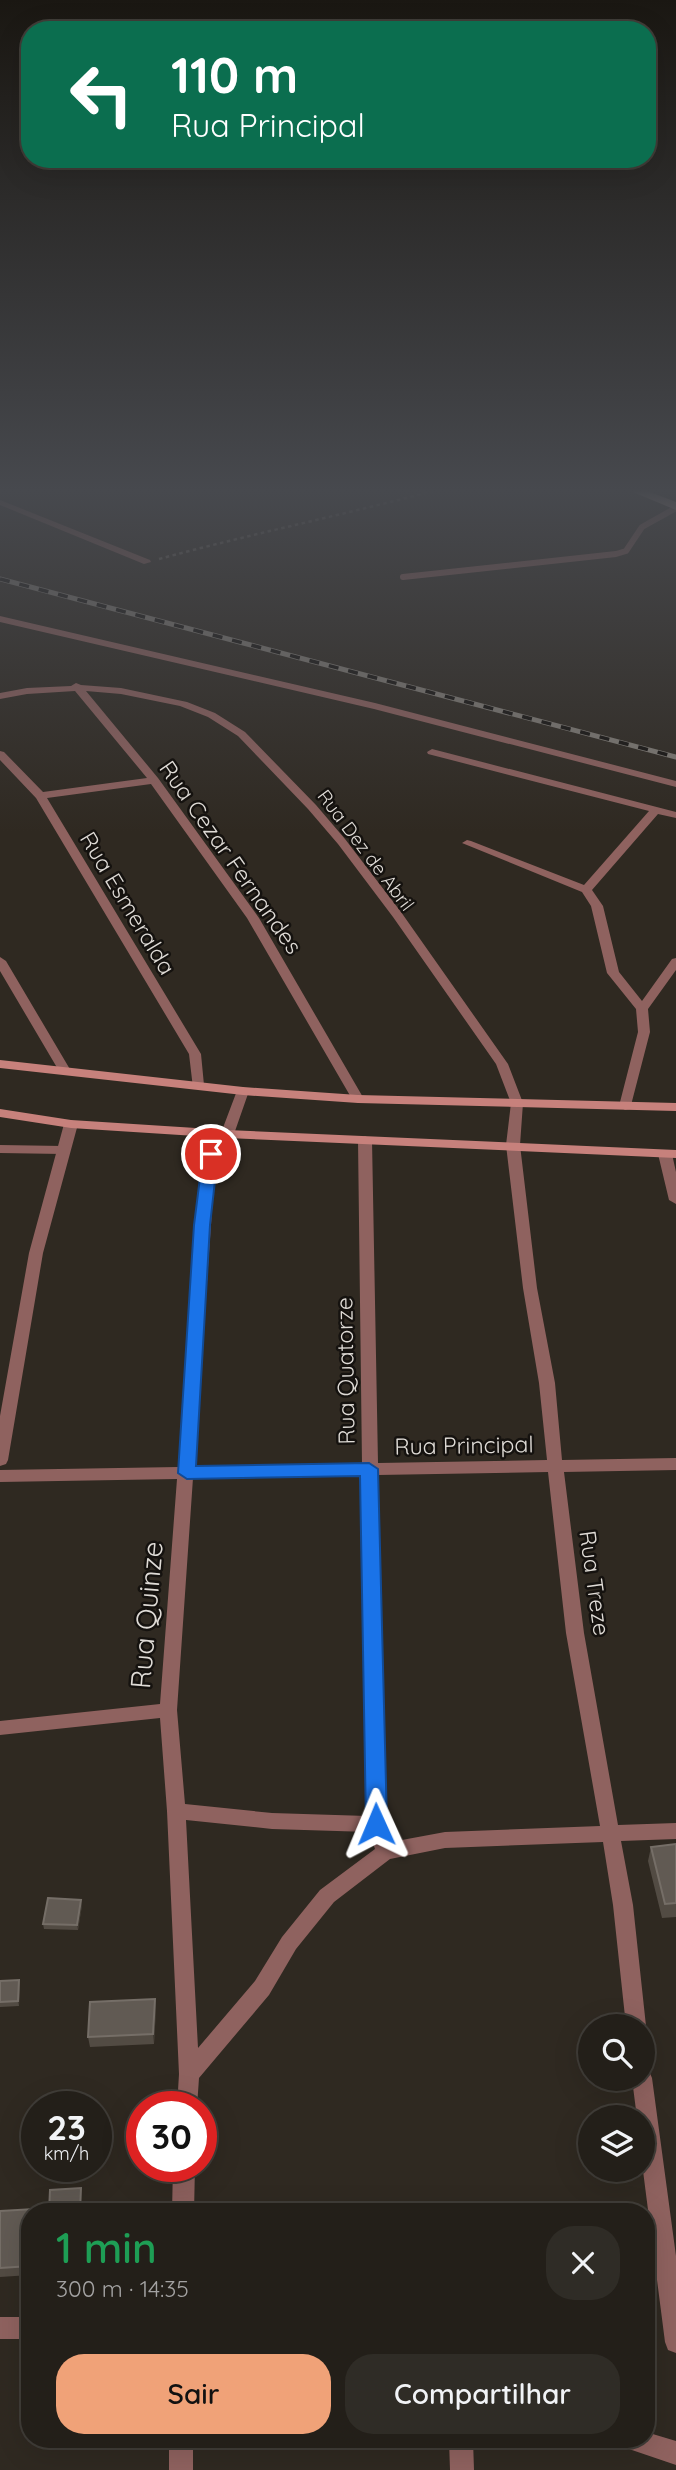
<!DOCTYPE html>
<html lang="pt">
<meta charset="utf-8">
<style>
body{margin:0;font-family:Quicksand,sans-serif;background:#2f2c26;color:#f1f3f6;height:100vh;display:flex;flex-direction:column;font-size:26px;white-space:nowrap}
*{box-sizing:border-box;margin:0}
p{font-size:23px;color:#a3a2a2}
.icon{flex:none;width:38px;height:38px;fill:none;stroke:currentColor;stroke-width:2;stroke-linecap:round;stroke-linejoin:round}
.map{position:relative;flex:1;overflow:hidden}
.drawer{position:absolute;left:21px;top:2203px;width:634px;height:245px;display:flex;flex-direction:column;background:#231f19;border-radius:28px;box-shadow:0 7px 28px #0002,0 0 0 2px #403d38}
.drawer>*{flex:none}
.banner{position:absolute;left:21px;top:21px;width:635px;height:147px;border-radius:28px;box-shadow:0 7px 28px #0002,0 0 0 2px #403d38;background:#0b6e4f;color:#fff;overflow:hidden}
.fabs{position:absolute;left:578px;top:2014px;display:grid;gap:14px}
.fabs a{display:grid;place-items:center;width:77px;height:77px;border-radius:50%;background:#231f19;box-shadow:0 7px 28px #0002,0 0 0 2px #403d38;font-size:35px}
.speed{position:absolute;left:21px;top:2091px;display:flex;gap:14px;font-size:35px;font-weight:700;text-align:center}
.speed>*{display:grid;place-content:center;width:91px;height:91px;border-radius:50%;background:#231f19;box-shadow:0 7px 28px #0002,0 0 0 2px #403d38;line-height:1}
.speed small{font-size:18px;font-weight:400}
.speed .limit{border:10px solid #d22;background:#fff;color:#111}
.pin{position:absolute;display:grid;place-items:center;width:60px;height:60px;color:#fff;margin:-30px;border:4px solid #fff;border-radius:50%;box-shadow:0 2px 7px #0007}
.me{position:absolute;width:77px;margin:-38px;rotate:359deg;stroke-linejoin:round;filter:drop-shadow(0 0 5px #0008)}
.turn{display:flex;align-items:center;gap:24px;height:147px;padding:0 35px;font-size:32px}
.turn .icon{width:91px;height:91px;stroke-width:2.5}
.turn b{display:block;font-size:49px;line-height:60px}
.round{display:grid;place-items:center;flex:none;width:74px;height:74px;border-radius:28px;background:#2f2c26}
.overview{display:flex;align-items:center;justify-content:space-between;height:119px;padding:0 35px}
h1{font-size:42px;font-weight:600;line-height:52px;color:#1e9e55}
.cta{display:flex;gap:14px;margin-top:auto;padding:14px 35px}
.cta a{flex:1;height:80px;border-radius:28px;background:#f0a278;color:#111;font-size:28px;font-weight:600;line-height:80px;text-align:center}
.cta a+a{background:#2f2c26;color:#f1f3f6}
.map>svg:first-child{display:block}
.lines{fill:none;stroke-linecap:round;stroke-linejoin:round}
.path{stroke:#6e6861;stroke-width:2.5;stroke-dasharray:3.5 3.5;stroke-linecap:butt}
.lane-far1{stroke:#8f625f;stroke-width:6}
.lane{stroke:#8f625f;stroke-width:8}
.street{fill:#8f625f;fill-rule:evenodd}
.secondary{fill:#c7817c;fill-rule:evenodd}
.highway{fill:#f1c4c0;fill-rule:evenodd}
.rail-casing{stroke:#837e77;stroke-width:5}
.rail{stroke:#15120f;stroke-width:3.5;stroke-dasharray:10;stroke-linecap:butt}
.wall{fill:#524b43}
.shaded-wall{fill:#3d372f}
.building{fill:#615a53;stroke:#756e67;stroke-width:2}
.route{fill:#1a73e8;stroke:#114b97;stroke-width:2}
.labels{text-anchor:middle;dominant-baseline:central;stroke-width:5;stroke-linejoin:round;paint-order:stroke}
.far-street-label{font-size:19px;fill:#dfdbd6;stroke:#15120f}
.street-label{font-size:23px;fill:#dfdbd6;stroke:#15120f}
.near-street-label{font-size:28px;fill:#dfdbd6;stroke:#15120f}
</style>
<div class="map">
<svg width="676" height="2470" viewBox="0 0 676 2470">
<rect width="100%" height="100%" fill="#2f2921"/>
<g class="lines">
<!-- path -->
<path class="path" d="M159,559C255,533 352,513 448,487"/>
<!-- lane-far1 -->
<path class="lane-far1" d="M403,577L616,554L626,551L642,527L676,508"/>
<!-- lane -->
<path class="lane" d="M0,1149L63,1150"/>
<!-- street -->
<path class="street" d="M0,500L150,560L151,562L144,564L0,505Z
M0,616L375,703L676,781V787L374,709L0,622Z
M76,683L81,685L121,688L187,702L215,713L245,732L316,805L345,839L401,912L508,1064L523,1103L520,1145L537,1288L555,1383L562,1460L676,1458V1470L564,1472L584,1633L618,1825L676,1823V1839L621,1841L633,1905L646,2026L643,2033L642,2026H626L613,1905L603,1842L445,1848L390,1859L334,1902L296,1949L269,1995L199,2078L197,2107H177L179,2074L167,1811L160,1718L0,1735V1721L160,1704L177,1479L0,1482V1470L178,1467L200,1182L206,1149L221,1133L238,1088L243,1087L249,1091L234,1134L219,1150L214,1182L194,1467L362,1464L358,1140L365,1136L372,1140L378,1463L547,1460L539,1383L523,1288L506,1145L511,1103L496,1064L393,917L338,844L308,809L238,736L208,717L180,706L121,694L86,691L158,778L259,918L364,1099L358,1103L352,1099L247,918L151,784L47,798L201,1054L204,1085L198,1089L193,1088L189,1054L36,798L0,760V751L4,752L43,792L147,778L75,691L27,694L0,699V693L27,688L71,686ZM548,1472L566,1633L600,1826L445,1832L391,1842L385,1824L378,1475ZM362,1475L367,1816L272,1813L185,1804L177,1710L193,1478ZM186,1820L272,1829L369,1832L375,1849L320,1890L282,1937L255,1981L198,2048Z
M432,749L676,812V818L658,814L592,890L603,906L619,972L642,1001L672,959L676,958V970L648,1009L650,1032L630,1109L625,1110L619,1106L638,1032L636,1009L607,973L591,906L582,892L462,843L467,840L471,841L584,885L649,811L428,754L427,752Z
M0,957L6,961L71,1071L69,1074L65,1075L59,1071L0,971Z
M71,1120L78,1124L43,1253L8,1460L6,1464L0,1466V1416L29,1253L64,1124Z
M665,1150L672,1154L676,1172V1204L669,1200L658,1154Z
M642,2068L649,2071L652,2078L676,2256V2353L668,2350L665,2342L642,2163V2118H637L632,2079H642Z
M173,2166H195L194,2212H172Z
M0,2317H30V2339H0Z
M646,2432L676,2441V2465L626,2448L622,2440H646Z
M169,2440H193V2470H169Z
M449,2440H473L474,2470H450Z"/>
<!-- secondary -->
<path class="secondary" d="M0,1060L243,1087L358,1095L676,1103V1111L358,1103L243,1095L0,1068Z
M0,1109L71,1120L227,1130L676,1150V1158L227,1138L71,1128L0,1117Z"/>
<!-- highway -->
<path class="highway" d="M621,487H637L676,502V510Z"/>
<!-- rail casing -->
<g class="rail-casing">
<path id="rail" d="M0,579L676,757"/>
</g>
<!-- rail -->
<use href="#rail" class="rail"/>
</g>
<!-- wall -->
<path class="wall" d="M676,1844V1917L662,1918L648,1861L651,1847Z
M82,1905L78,1930L44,1929L43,1924Z
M19,1980L20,1985L19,2006L0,2007V1981Z
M155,1999L156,2009L154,2044L90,2047L88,2037Z
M0,2211L30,2212V2275L0,2277Z"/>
<!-- shaded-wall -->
<path class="shaded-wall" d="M81,1900L82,1905L78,1930L77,1925Z
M19,1980L20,1985L19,2006L18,2001Z
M155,1999L156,2009L154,2044L153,2034Z"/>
<!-- building -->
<path class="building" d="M676,1844V1903L665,1904L651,1847Z
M48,1898L81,1900L77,1925L43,1924Z
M19,1980L18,2001L0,2002V1981Z
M155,1999L153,2034L88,2037L90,2002Z
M81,2188L80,2212H49L50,2190Z
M34,2209V2212H30V2266L0,2268V2211Z"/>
<!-- sky -->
<linearGradient id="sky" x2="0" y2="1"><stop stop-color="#1a1712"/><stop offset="0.59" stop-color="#47494e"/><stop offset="1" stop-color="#47494e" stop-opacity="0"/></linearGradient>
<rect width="676" height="832" fill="url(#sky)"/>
<!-- route -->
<path class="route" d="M211,1150L218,1154L210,1225L196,1466L369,1463L378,1469L387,1824L384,1830L376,1833L369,1830L366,1824L360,1476L187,1479L178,1473L194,1225L203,1154Z"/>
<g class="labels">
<!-- far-street labels -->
<g class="far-street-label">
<text transform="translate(366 850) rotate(53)">Rua Dez de Abril</text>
</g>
<!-- street labels -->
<g class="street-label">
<text transform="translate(231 857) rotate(55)">Rua Cezar Fernandes</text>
<text transform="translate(128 903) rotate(59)">Rua Esmeralda</text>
<text transform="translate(345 1371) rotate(-91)">Rua Quatorze</text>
<text transform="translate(464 1445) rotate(-1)">Rua Principal</text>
<text transform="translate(595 1583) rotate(82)">Rua Treze</text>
</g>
<!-- near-street labels -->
<g class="near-street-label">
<text transform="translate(146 1615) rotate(-85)">Rua Quinze</text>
</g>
</g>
</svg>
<div class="fabs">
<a><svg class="icon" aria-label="search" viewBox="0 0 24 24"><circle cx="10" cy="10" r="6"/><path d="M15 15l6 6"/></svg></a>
<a><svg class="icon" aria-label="layers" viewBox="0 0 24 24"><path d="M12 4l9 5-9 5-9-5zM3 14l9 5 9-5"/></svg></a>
</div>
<div class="speed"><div>23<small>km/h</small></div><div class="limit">30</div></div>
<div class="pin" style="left:211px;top:1154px;background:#d93025"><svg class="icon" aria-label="arrive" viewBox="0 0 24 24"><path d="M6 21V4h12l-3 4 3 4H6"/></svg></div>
<svg class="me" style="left:376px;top:1824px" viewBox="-20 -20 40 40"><path d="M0-17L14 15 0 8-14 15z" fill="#1a73e8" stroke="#fff" stroke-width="4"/></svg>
<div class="banner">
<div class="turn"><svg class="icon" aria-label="left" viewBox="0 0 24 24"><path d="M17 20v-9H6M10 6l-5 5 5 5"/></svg><div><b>110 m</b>Rua Principal</div></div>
</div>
<section class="drawer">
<div class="overview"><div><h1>1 min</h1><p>300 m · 14:35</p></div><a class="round"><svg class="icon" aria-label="close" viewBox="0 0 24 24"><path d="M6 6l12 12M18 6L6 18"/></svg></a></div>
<div class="cta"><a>Sair</a><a>Compartilhar</a></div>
</section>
</div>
